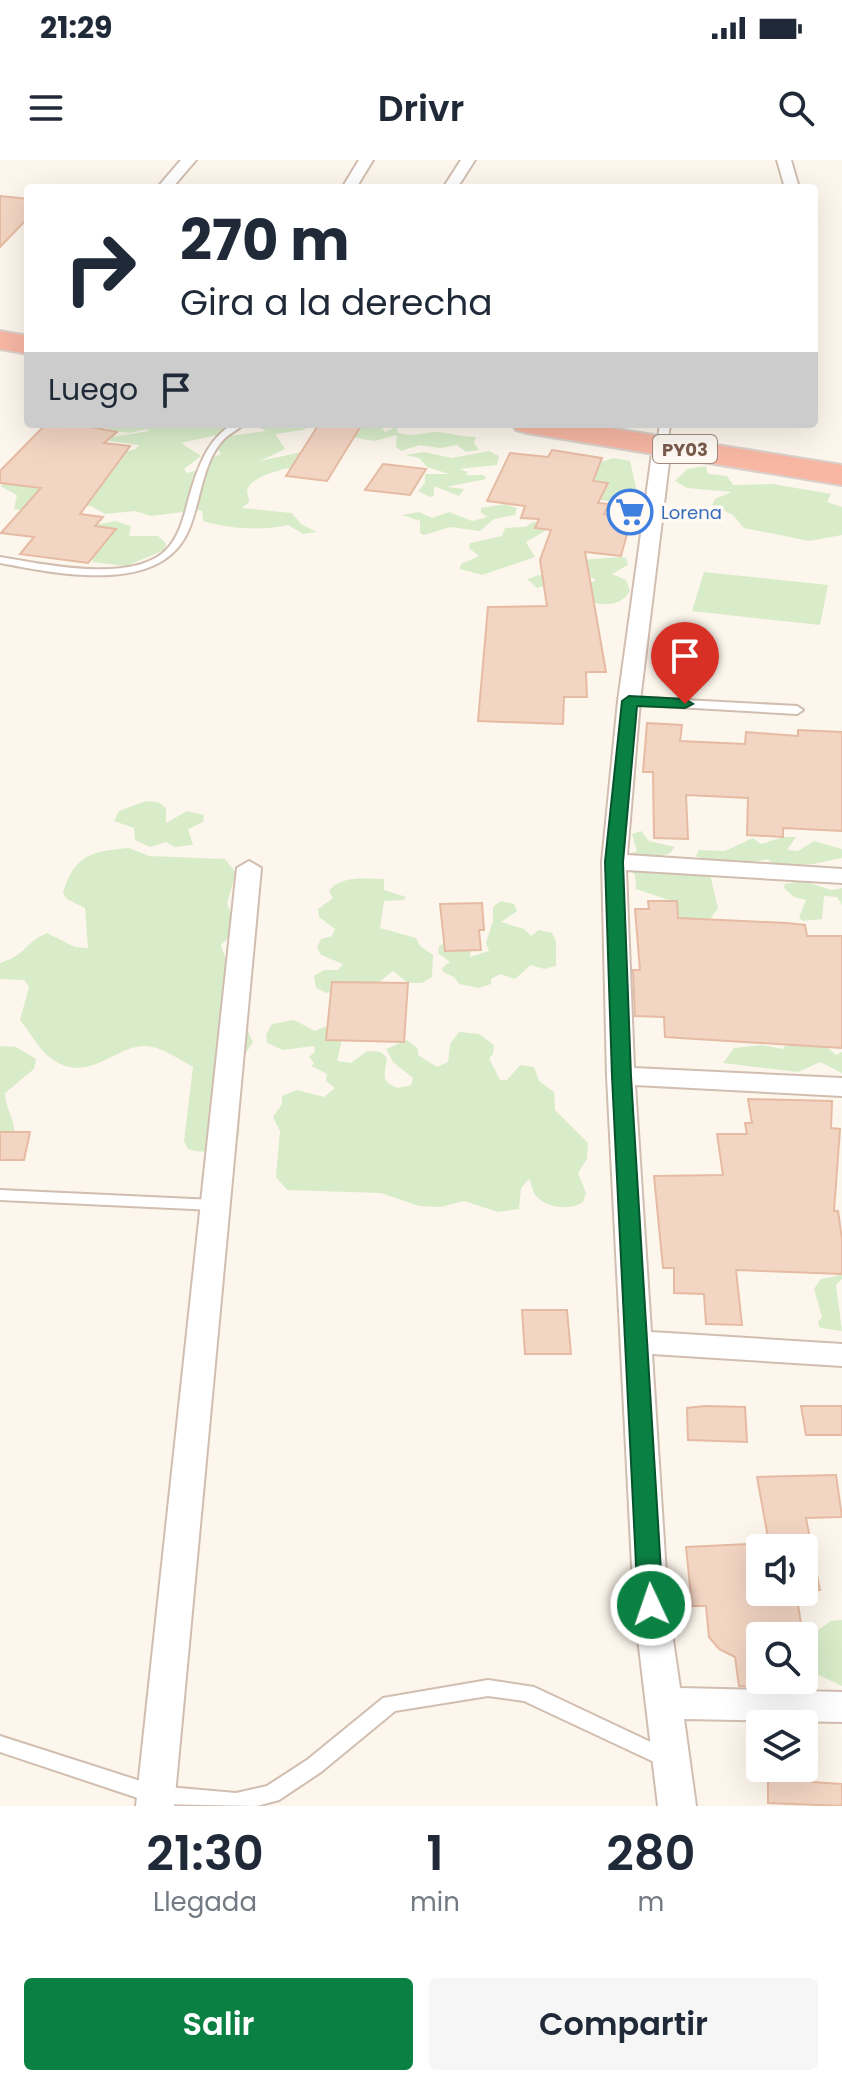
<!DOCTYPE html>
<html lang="es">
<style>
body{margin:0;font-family:Poppins,sans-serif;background:#f6f6f7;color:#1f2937;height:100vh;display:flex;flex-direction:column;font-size:30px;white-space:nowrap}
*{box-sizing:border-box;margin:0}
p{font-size:26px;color:#747a83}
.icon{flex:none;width:44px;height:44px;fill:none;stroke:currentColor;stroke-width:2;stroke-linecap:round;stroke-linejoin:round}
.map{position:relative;height:1646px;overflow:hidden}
.details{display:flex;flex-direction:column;background:#fff;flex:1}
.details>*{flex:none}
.banner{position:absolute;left:24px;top:24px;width:794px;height:244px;border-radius:8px;box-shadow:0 8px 32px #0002;background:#fff;color:#1f2937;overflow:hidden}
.controls{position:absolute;left:746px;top:1374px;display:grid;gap:16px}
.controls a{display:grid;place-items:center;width:72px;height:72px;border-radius:8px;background:#fff;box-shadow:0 8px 32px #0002;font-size:40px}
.pin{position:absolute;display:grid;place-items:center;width:68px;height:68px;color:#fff;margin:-82px -34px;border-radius:50% 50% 50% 0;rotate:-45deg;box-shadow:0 0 8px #0007}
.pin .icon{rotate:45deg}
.me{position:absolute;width:88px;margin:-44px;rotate:357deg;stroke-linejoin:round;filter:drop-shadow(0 0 6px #0008)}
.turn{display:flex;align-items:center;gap:28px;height:168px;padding:0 24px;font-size:36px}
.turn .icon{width:104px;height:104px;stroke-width:2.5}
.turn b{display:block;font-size:56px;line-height:68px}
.then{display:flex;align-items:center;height:76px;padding:0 24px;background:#0003;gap:16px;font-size:30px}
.eta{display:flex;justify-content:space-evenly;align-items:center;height:136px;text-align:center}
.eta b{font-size:48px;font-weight:600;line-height:56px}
.button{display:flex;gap:16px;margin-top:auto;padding:16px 24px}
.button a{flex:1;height:92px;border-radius:8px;background:#0b8043;color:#fff;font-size:32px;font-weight:600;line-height:92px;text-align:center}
.button a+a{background:#f6f6f7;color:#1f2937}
.status{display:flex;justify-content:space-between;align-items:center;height:56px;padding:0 40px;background:#fff;direction:ltr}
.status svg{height:22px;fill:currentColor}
header{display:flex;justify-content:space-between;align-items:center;height:104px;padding:0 24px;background:#fff;font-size:36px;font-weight:600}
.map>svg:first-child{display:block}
.green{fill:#d8ecc9}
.building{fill:#f3d5c3;stroke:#e6bba3;stroke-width:2}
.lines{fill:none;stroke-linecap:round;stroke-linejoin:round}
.lane-casing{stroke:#d1beb0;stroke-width:4}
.street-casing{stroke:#d1beb0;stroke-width:4}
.highway-casing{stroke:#dad1cd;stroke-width:4}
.lane{fill:#fff;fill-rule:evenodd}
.street{fill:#fff;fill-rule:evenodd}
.highway{fill:#f7b7a3;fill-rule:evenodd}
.route{fill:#0b8043;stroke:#07532c;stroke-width:2}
.labels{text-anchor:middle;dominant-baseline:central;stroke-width:7;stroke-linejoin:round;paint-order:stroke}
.shield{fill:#fffaf3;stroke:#a28b7f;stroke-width:2}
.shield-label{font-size:18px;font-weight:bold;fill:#7a5c4d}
.far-shop-label{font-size:18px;fill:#366cbe;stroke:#fffaf3;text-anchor:start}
</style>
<div class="status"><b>21:29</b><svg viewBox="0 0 49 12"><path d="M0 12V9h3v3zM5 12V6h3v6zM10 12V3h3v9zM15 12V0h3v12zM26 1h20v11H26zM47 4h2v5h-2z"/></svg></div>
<header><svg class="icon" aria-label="menu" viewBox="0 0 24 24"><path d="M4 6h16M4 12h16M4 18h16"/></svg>Drivr<svg class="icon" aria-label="search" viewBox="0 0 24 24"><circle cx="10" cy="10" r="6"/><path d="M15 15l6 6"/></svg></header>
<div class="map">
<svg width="842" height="1646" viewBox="0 0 842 1646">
<rect width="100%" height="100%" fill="#fdf6ec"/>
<!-- green -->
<path class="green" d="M109,264H220L225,269L221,274L181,283L201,296L184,309L187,313L201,309L199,303L221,294L217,287L223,277L266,271L253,264H315L303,270L275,274L285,289L260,301L302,292L299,307C286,307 250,317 247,330C247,334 249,338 249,342L242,348L292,353L301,364L317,372L303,374L288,365C262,371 230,369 203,361L202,351L198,350L151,356L135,351L105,354L91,346L30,352L14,349L17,335L0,326L18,318L136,289L139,285L109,281L111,277L150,271L146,269L130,273L108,270Z
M380,266L385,272L397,267L398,273C414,278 422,272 437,272C452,273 461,277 476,277L474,283L479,290L466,292L457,285L440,288L420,285L401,291L396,287L397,275L374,281L351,277L357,268Z
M489,291L499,296L497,305L459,309L468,312L466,315H484L486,319L446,327L464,329L459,336L434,326V336L430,337L418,331L425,323V314H449L427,307L419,298L405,295L424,292L452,298Z
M613,298L630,301L642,353L620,355L611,349V342L598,339V331H605L609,323L591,320L599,303Z
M706,306L708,314L727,316L733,325L773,324L831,334L827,342L842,347V375L809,381L744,368L733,355L712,345L715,339L732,332L687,328L675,321L687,309Z
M505,344L517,348L515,355L494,359L480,371L450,367L424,375L420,373V361L402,355L419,352L432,358L449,352L472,361L488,357L481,353V348Z
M115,361L131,366L129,376H158L166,383L165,390L126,406L92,402L95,365Z
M534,362H544L550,368L526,382L535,397L482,415L460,409L461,404L479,396L469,388L470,383L502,376L505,368L525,367Z
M621,397L626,398L628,405L612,414L626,420L630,431C612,460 570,433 546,425L537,428L527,419L539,415L593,422L596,420L589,416L580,400Z
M704,412L828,425L820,465L692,451Z
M146,641L158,642L166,648V663L187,651L204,655L203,662L188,669L193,685L175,687L166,682L150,687L135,680L134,668L114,661L119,651Z
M641,671L649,681L675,687L670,693L653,699L710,714L718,748L708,762L683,768L672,741L636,729L635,715L628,709L626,695L637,691L632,674Z
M783,677H796L787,690L798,691L814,681L842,689V698L813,704L775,706L768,699C746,705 717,706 696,696L699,690L725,691L753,678L761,684Z
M129,688L149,696L225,699L236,713L227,743L230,751L240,756L235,771L221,785L226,800L237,804L251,817C240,838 243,863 253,882L242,899L239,976C225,991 207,995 188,989L184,981L193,907C181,900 167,891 153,887C120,878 91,927 52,899C38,889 31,873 20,860L29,827L24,820L0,819V803C28,794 25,782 47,773L75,787L88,788L85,748L67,739L63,733C74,694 93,691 129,688Z
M384,719V730L406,737L403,740L384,741L380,768L416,778L420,786L433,795L432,817L422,823H408L393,811L378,823L327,833L316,828L314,816L324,810H338L343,804L321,795L317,787L321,779L332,776L335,769L319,757L318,749L333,738L329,731C341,715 366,719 384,719Z
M802,721L832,730L842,728V745L837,737L824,736L822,759L803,761L799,758L806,740L794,737L784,728L785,724Z
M501,741L514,744L517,751L501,762L524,769L531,776L539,770L552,773L556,781V806L544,809L531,805L515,819L500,814L491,819V824L479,828L459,824L454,817L443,812L442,808L450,802L438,793L439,786L445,783L471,789L470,797L489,791L486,783L493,761V747Z
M294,860L315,871L324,867L335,868L342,879L337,901L351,903L367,891L381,892L387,898C386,912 378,922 398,928L411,925L413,918L393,902L386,889L407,880L418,889V895L437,907L448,902L450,884L459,872L479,874L494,885L493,894L489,898L500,920H507L520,905L534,907L539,921L554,932L555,950L588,983L587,999L578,1013L586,1033L583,1042C570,1051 548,1048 537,1037C532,1032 532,1024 529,1019L521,1028L519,1049L498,1052L464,1041L441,1047L419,1046L381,1033L287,1030L276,1017L280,971L273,957L282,944V936L297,930L324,937L335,928L326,921L327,914L311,906L314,903L309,897L315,892L314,886L283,890L267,883L266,875L272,864Z
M789,879L822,883L836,895L842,892V913L820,902L798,912L723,903L734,888L762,885L783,889Z
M0,886L16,887L36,899L34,909L5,933C5,949 16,960 14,976L0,985Z
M842,1108V1119L836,1125L842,1171L820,1168L818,1162L822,1157L814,1129L821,1119L837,1116Z
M842,1460V1526L810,1511L806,1504L804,1480L831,1461Z"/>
<!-- building -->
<path class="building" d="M0,36L28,39V58L0,87Z
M46,264H76L117,272L104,283L130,286L80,354L103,357L95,366L116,369L88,403L20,394L34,377L1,373L41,328L0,323V311Z
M319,264H362L327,321L286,316Z
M552,290L602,298L593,321L608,323L598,343L609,344L604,354L632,356L621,396L585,392L606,512H586L587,537H564L563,564L478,561L488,447L547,446L540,400L551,370L535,368L539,359L521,358L525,346L487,341L510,293L548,297Z
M383,304L426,309L410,335L365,330Z
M647,563L682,565L680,581L745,584L746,572L798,576V570L842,572V671L783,668V677L747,675L748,638L686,635L688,679L654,678L653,612H643Z
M648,741H677L678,758L787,763L805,765L807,776H842V888L665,877L664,857L635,856L633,810H640L635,749H649Z
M482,743L484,770H479L481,790L445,791L440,744Z
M332,822L408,823L404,882L326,880Z
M748,939L832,941L831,968L840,969L834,1051H838L842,1079V1114L736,1110L742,1165L706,1164L704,1134L674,1133V1108H663L654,1016L723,1015L717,974H747L745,963H752Z
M0,972H30L24,1000H0Z
M522,1150H567L571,1194H525Z
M705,1246L745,1247L747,1282L688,1280L687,1248Z
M801,1246H842V1275H806Z
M836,1315L842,1357L806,1358L820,1430H804V1388H760V1432H796L803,1476H760V1527L739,1526L735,1497L719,1489L709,1477L706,1446H692L686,1387L769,1383L757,1317Z
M768,1608H812V1622L842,1624V1646L768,1643Z"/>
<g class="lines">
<!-- lane casing -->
<g class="lane-casing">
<path id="lane" d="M233,264H244C238,270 230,273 224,279C202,302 201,341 189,369C162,437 55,413 0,403V397C43,404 135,425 168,388C183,371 186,345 193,324C201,300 210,278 233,264Z
M660,264H670L667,286L662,289L657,286Z
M629,537L797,546L803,550L797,554L625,544L623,541Z
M0,1030L214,1040L220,1041L222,1045L220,1049L214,1050L0,1040Z
M488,1520L534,1527L674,1593L677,1599L674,1605L667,1608L524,1541L488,1536L395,1551L321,1612L279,1640L257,1646L156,1644L0,1592V1576L156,1626L236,1633L267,1626L307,1600L383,1538Z"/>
</g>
<!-- street casing -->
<g class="street-casing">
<path id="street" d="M181,0H196L172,28H157Z
M359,0H373L356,28H342Z
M461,0H475L457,28H443Z
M777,0H791L799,28H785Z
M662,280L671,286L640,541L627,695L842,709V723L626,710L634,908L842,918V936L635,925L651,1172L842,1184V1206L652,1194L668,1445L680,1528L842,1532V1562L684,1559L696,1646H658L634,1445L607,916L602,702L618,541L653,286Z
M249,701L261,708L174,1646H136L237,708Z"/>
</g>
<!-- highway casing -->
<g class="highway-casing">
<path id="highway" d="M0,171L28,176V194L0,189Z
M512,264H584L842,305V325L527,273L516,270Z"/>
</g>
<!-- lane -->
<use href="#lane" class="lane"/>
<!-- street -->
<use href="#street" class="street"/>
<!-- highway -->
<use href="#highway" class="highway"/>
</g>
<!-- route -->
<path class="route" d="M629,536L685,539L693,544L685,548L637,546L623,702L631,916L663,1445L659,1452L651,1455L642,1452L638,1445L612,916L605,702L622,541Z"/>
<!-- icons -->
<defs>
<g id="supermarket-ring" transform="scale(2.3)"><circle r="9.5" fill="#fffaf3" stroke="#3f7fe0" stroke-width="1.5"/><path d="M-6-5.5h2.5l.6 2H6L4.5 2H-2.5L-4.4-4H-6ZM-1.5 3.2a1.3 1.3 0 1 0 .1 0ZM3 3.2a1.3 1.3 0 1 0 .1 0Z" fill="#3f7fe0"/></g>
</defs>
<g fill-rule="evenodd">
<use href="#supermarket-ring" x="630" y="352"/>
</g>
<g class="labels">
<!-- shield labels -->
<rect class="shield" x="653" y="275" width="64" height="28" rx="6"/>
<g class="shield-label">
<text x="685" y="289">PY03</text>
</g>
<!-- far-shop labels -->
<g class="far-shop-label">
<text x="661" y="352">Lorena</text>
</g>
</g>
</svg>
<div class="controls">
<a><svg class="icon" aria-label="sound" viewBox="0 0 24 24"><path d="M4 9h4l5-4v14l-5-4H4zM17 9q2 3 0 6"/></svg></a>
<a><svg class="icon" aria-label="search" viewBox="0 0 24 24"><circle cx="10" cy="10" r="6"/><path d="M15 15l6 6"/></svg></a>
<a><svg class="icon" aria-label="layers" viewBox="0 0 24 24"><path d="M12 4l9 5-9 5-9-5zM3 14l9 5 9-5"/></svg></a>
</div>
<div class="pin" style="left:685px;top:544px;background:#d93025"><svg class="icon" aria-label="arrive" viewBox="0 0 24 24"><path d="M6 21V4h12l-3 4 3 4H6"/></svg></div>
<svg class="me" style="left:651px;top:1445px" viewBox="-20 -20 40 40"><circle r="17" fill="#0b8043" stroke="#fff" stroke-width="3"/><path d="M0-11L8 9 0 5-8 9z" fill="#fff"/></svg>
<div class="banner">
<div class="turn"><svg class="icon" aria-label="right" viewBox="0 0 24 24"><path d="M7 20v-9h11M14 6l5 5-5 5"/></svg><div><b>270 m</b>Gira a la derecha</div></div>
<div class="then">Luego<svg class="icon" aria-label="arrive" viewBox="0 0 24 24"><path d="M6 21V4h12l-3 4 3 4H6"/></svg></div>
</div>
</div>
<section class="details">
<div class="eta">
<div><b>21:30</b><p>Llegada</p></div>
<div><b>1</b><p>min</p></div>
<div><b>280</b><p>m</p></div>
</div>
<div class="button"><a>Salir</a><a>Compartir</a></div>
</section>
